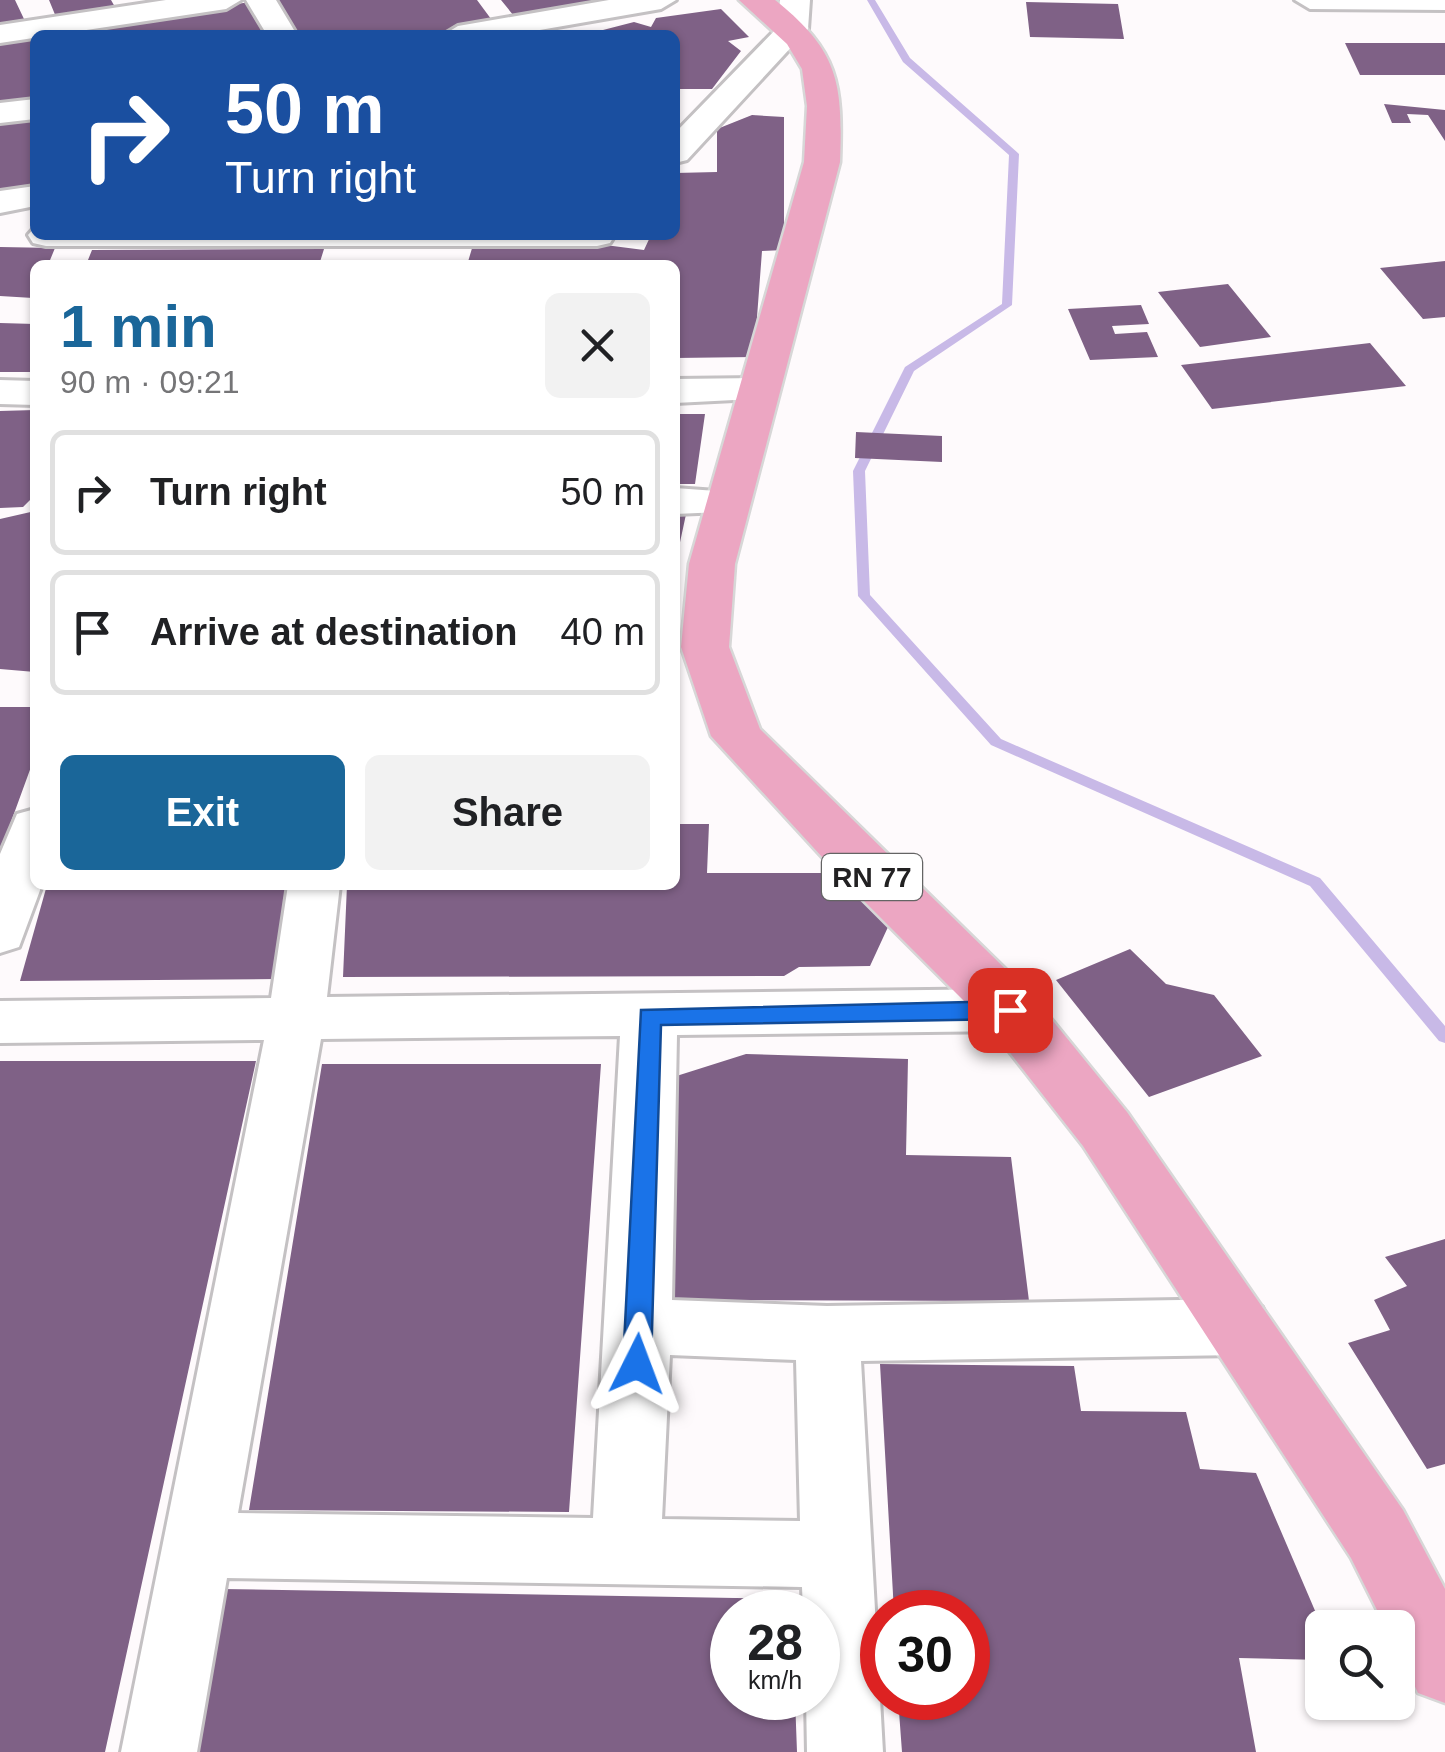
<!DOCTYPE html>
<meta charset="utf-8">
<style>
body{margin:0;font-family:Arial,sans-serif;background:#f2f2f2;color:#202124;height:100vh;display:flex;flex-direction:column;font-size:38px;white-space:nowrap}
*{box-sizing:border-box;margin:0}
p{font-size:32px;color:#757577}
.icon{flex:none;width:55px;height:55px;fill:none;stroke:currentColor;stroke-width:2;stroke-linecap:round;stroke-linejoin:round}
.map{position:relative;flex:1;overflow:hidden}
.panel{position:absolute;left:30px;top:260px;width:650px;height:630px;display:flex;flex-direction:column;background:#fff;border-radius:15px;box-shadow:0 2px 8px #0004}
.panel>*{flex:none}
.guide{position:absolute;left:30px;top:30px;width:650px;height:210px;border-radius:15px;box-shadow:0 2px 8px #0004;background:#1a4fa0;color:#fff;overflow:hidden}
.buttons{position:absolute;left:1305px;top:1610px;display:grid;gap:20px}
.buttons a{display:grid;place-items:center;width:110px;height:110px;border-radius:15px;background:#fff;box-shadow:0 2px 8px #0004;font-size:50px}
.speed{position:absolute;left:710px;top:1590px;display:flex;gap:20px;font-size:50px;font-weight:700;text-align:center}
.speed>*{display:grid;place-content:center;width:130px;height:130px;border-radius:50%;background:#fff;box-shadow:0 2px 8px #0004;line-height:1}
.speed small{font-size:25px;font-weight:400}
.speed .limit{border:15px solid #d22;background:#fff;color:#111}
.pin{position:absolute;display:grid;place-items:center;width:85px;height:85px;color:#fff;margin:-42px;border-radius:20px;box-shadow:0 5px 15px #0006}
.me{position:absolute;width:110px;margin:-55px;rotate:3deg;stroke-linejoin:round;filter:drop-shadow(0 0 8px #0008)}
.turn{display:flex;align-items:center;gap:35px;height:210px;padding:0 30px;font-size:45px}
.turn .icon{width:130px;height:130px;stroke-width:2.5}
.turn b{display:block;font-size:70px;line-height:85px}
.round{display:grid;place-items:center;flex:none;width:105px;height:105px;border-radius:15px;background:#f2f2f2}
.head{display:flex;align-items:center;justify-content:space-between;height:170px;padding:0 30px}
h1{font-size:60px;font-weight:700;line-height:75px;color:#1a6699}
.action{display:flex;gap:20px;margin-top:auto;padding:20px 30px}
.action a{flex:1;height:115px;border-radius:15px;background:#1a6699;color:#fff;font-size:40px;font-weight:700;line-height:115px;text-align:center}
.action a+a{background:#f2f2f2;color:#202124}
ul{padding:0;list-style:none}
li{display:flex;align-items:center;gap:30px;height:125px;margin:0 20px 15px;padding:0 10px;border:5px solid #e0e0e0;border-radius:15px}
li div{flex:1}
li b{display:block;font-size:38px}
li em{font-style:normal}
.map>svg:first-child{display:block}
.lines{fill:none;stroke-linecap:round;stroke-linejoin:round}
.stream{fill:#c8b9e7;fill-rule:evenodd}
.building{fill:#7f6186}
.minor-casing{stroke:#c4c1c3;stroke-width:6}
.major-casing{stroke:#d7d7d7;stroke-width:5}
.minor{fill:#fff;fill-rule:evenodd}
.major{fill:#eca6c2;fill-rule:evenodd}
.route{fill:#1a73e8;stroke:#114b97;stroke-width:2.5}
.labels{text-anchor:middle;dominant-baseline:central;stroke-width:8;stroke-linejoin:round;paint-order:stroke}
.shield{fill:#fff;stroke:#646464;stroke-width:2.5}
.shield-label{font-size:28px;font-weight:bold;fill:#222122}
</style>
<div class="map">
<svg width="1445" height="1752" viewBox="0 0 1445 1752">
<rect width="100%" height="100%" fill="#fefafc"/>
<g class="lines">
<!-- stream -->
<path class="stream" d="M867,0H875L910,58L1019,154L1012,305L914,371L865,471L870,595L1001,739L1320,878L1445,1026V1043L1439,1041L1310,886L991,745L858,596L853,471L905,367L1002,304L1009,155L903,62Z"/>
</g>
<!-- building -->
<path class="building" d="M0,0H15L24,19L0,23Z
M49,0H111L115,7L56,17Z
M275,0H477L494,23L425,35H299Z
M501,0H625L518,21Z
M250,2L267,35H66L63,30Z
M1026,2L1118,4L1124,39L1030,37Z
M721,9L749,37L728,41L741,51L712,89H675V35H608L603,30L634,22L651,27L656,18Z
M32,36L35,100L0,105V41Z
M1345,43H1445V75H1360Z
M1384,104L1445,110V141L1428,115L1407,114L1411,123H1392Z
M752,115L784,117V250L762,251L754,357L675,358V265H467L473,245H605L644,250L651,235H675V173L717,172V129Z
M35,118V189L0,195V123Z
M0,247L55,248L48,265H35L33,298L0,296Z
M324,249L319,265H86L92,250Z
M1445,261V317L1423,319L1380,268Z
M1228,284L1271,337L1200,347L1158,292Z
M1141,305L1149,324L1112,326L1115,334L1147,332L1158,357L1090,360L1068,309Z
M0,323L35,324V372H0Z
M1370,343L1406,386L1212,409L1181,365Z
M35,410V495L23,507L0,508V411Z
M675,414H705L695,484H675Z
M856,432L942,436V462L855,458Z
M675,505H688L679,547H675Z
M35,511V672L0,669V519Z
M0,707H35V756L0,852Z
M675,824H709L707,873H843L888,927L870,966L799,967L784,976L343,977L347,885H675Z
M47,885H295L277,979L20,981Z
M1130,949L1166,984L1214,995L1262,1056L1149,1097L1056,980Z
M746,1054L908,1059L906,1155L1011,1157L1029,1301L669,1300L667,1079Z
M0,1061H256L105,1752H0Z
M322,1064H601L569,1512L249,1510Z
M1445,1239V1464L1427,1469L1348,1343L1390,1330L1374,1300L1407,1286L1385,1257Z
M880,1364L1074,1366L1081,1411L1186,1412L1200,1469L1256,1473L1322,1627V1660L1239,1658L1256,1752H902L898,1698H968V1612H894Z
M222,1589L791,1599V1612H732V1698H795L797,1752H196Z"/>
<g class="lines">
<!-- minor casing -->
<g class="minor-casing">
<path id="minor" d="M166,0H241L226,9L0,43V25Z
M246,0H276L297,35H267Z
M609,0H676L661,9L511,35H443L458,26Z
M780,0H810L808,29L687,160L675,163V133L778,27Z
M1295,0H1445V10L1310,9Z
M35,99V119L0,123V103Z
M35,186V206L0,213V191Z
M35,227V235H615L610,243L597,246H46L33,243L28,235Z
M758,378L772,382L778,390L772,398L675,403V379Z
M0,380L35,381V405L0,404Z
M675,488L744,493L750,502L744,511L675,514Z
M35,809V885H42L19,947L0,953V854L17,814Z
M288,885H340L327,997L1010,989L1030,995L1038,1010L1030,1025L1010,1031L677,1035L672,1300L827,1306L1239,1299L1262,1307L1271,1327L1262,1347L1239,1355L861,1361L883,1752H807L806,1698H818V1612H803L802,1587L227,1578L197,1752H121L264,1040L0,1043V1001L271,998ZM620,1036L593,1518L238,1513L321,1039ZM670,1355L796,1360L800,1521L662,1519Z"/>
</g>
<!-- major casing -->
<g class="major-casing">
<path id="major" d="M739,0H775C839,51 843,83 840,162L735,564L729,647L760,729L1031,994L1127,1112L1403,1510L1445,1589V1703L1418,1693L1398,1651V1628H1386L1351,1558L1083,1146L989,1026L845,882L711,736L681,647L689,564L804,162L807,106L802,69L787,44Z"/>
</g>
<!-- minor -->
<use href="#minor" class="minor"/>
<!-- major -->
<use href="#major" class="major"/>
</g>
<!-- route -->
<path class="route" d="M1010,1001L1022,1010L1010,1019L661,1025L651,1364L647,1372L637,1376L627,1372L623,1364L641,1010Z"/>
<g class="labels">
<!-- shield labels -->
<rect class="shield" x="822" y="854" width="100" height="46" rx="8"/>
<g class="shield-label">
<text x="872" y="877">RN 77</text>
</g>
</g>
</svg>
<div class="buttons">
<a><svg class="icon" aria-label="search" viewBox="0 0 24 24"><circle cx="10" cy="10" r="6"/><path d="M15 15l6 6"/></svg></a>
</div>
<div class="speed"><div>28<small>km/h</small></div><div class="limit">30</div></div>
<div class="pin" style="left:1010px;top:1010px;background:#d93025"><svg class="icon" aria-label="arrive" viewBox="0 0 24 24"><path d="M6 21V4h12l-3 4 3 4H6"/></svg></div>
<svg class="me" style="left:637px;top:1364px" viewBox="-20 -20 40 40"><path d="M0-17L14 15 0 8-14 15z" fill="#1a73e8" stroke="#fff" stroke-width="4"/></svg>
<div class="guide">
<div class="turn"><svg class="icon" aria-label="right" viewBox="0 0 24 24"><path d="M7 20v-9h11M14 6l5 5-5 5"/></svg><div><b>50 m</b>Turn right</div></div>
</div>
<section class="panel">
<div class="head"><div><h1>1 min</h1><p>90 m · 09:21</p></div><a class="round"><svg class="icon" aria-label="close" viewBox="0 0 24 24"><path d="M6 6l12 12M18 6L6 18"/></svg></a></div>
<ul>
<li><svg class="icon" aria-label="right" viewBox="0 0 24 24"><path d="M7 20v-9h11M14 6l5 5-5 5"/></svg><div><b>Turn right</b></div><em>50 m</em></li>
<li><svg class="icon" aria-label="arrive" viewBox="0 0 24 24"><path d="M6 21V4h12l-3 4 3 4H6"/></svg><div><b>Arrive at destination</b></div><em>40 m</em></li>
</ul>
<div class="action"><a>Exit</a><a>Share</a></div>
</section>
</div>
